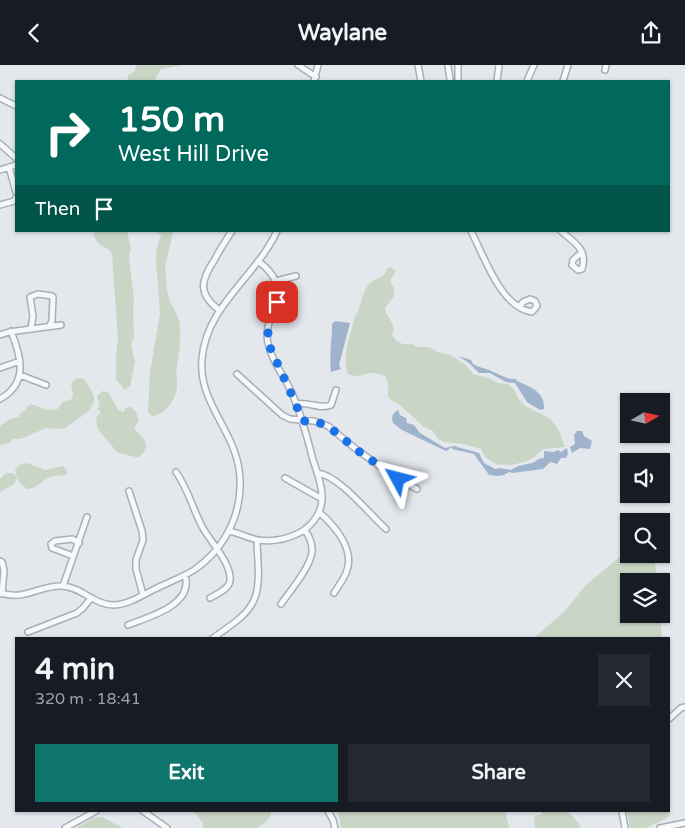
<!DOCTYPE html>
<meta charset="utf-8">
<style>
body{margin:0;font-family:"Varela Round",sans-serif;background:#242831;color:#f1f3f6;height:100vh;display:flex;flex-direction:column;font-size:19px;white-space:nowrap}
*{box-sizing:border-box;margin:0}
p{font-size:16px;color:#9ea1a6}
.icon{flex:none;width:28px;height:28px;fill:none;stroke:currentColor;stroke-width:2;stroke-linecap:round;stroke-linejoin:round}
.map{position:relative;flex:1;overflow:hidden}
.panel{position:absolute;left:15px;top:572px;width:655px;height:175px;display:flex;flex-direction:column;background:#171b24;border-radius:0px;box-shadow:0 1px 4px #0004}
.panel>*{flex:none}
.top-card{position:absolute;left:15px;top:15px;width:655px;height:152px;border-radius:0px;box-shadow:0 1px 4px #0004;background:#00695c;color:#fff;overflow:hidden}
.needle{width:32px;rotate:81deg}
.fabs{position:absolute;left:620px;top:328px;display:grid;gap:10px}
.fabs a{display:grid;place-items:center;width:50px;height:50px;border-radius:0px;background:#171b24;box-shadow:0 1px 4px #0004;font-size:25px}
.pin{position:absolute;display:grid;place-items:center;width:42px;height:42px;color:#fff;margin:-21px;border-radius:10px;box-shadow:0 2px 8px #0006}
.me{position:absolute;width:55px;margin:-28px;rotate:308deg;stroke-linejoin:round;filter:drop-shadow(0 0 4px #0008)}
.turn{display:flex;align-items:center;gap:18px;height:105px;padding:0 20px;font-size:22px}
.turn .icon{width:65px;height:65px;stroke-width:2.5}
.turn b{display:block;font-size:35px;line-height:42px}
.then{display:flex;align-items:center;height:48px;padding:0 20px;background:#0003;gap:10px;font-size:19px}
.round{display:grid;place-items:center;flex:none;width:52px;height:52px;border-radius:0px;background:#242831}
.headline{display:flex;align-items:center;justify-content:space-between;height:85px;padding:0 20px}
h1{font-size:30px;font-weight:700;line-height:38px}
.action{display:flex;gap:10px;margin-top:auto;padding:10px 20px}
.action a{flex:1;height:58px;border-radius:0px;background:#0f766e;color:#fff;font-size:20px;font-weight:700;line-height:58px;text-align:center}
.action a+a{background:#242831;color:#f1f3f6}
header{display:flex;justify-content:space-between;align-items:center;height:65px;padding:0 20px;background:#171b24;font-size:22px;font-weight:700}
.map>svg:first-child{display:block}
.green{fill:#c9d6c5}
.water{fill:#9fb4cc}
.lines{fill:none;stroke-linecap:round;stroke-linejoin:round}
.minor-casing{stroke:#a9aeb7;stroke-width:8}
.minor{stroke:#f7f8fa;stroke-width:5}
.route{stroke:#1a73e8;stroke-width:9;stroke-dasharray:0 16.2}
</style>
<header><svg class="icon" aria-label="back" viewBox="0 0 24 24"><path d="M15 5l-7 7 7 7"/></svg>Waylane<svg class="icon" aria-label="share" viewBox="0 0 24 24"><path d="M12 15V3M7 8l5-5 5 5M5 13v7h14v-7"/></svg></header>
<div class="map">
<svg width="685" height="763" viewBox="0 0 685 763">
<rect width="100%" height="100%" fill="#e4e7ec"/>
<!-- green -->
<path class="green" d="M137,0H183L161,4L154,16H129L127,11L134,7Z
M95,166H127L131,184L129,192L134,235L133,244L134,272L131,279L135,297L130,321L125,325L116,314V289L118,274L112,189L109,184C100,182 98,178 93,170Z
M156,166H173C172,172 167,196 165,200C166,211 166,223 169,234C172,242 177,247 179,255C182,270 179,286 177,301C176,308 177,314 177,321C176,336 166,347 153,352L148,347L150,307L160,249L156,194L157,183L161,170Z
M391,202L396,206L390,216L394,223V231L385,243C387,255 397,257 392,270C398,279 402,280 412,279L417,282H429L438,287L450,290L466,300L473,309L489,313L498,318L508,319L514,324L518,333L525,341L551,354L559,366L565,382L543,384C533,395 524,398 509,400C505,400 502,399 497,400L485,392L481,384L464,379L444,377L437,373L433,366L423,361L400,340L391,335L388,332V319L386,312C366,301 365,316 348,309C341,294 351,267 355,252C361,243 361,231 367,222C373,213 385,214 387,203Z
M81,313L85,315L94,331V336L89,346L64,364L46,363L20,374H13L9,378L0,380V361L8,355L19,352L21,347L25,346L27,342L31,339L47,345L58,344L62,337L72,334L73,329L71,318L76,314Z
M103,326L108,327L119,346L124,347L125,343L131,342L136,347L139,356L134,363C142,373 154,380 139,392C137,393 120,388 117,387L100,367L97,362L96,353L101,347L97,344L100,341L97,331Z
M27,398L45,405L63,401L67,406V410C61,411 55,410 48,413C41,416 36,424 27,424L19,417L15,405L19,400Z
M6,408H13L17,412C16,421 7,422 0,427V414Z
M629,484V489H654L657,516H629V549H660L662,574H533L565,546L585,521Z
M669,702L670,748L669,752L646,763H630L627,746H669Z
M193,746H271C272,753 263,761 256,763C248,763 215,763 203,763V758Z
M338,746H505L509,763H341Z
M542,746C563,746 570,742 581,763H535L534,756L535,751L542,749Z
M102,752L123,763H76L93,753Z"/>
<!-- water -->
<path class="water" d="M335,256L350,258L339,300L341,304L331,307C329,291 332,275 332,259Z
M458,291L471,295L473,299C478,302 484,303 489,305C497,308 507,315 516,314L517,316C531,322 545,327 544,344L540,345L527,337L515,318L506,317L490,308H479L469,298Z
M398,345L400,350L406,353L407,358L414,360L420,368L445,383L454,381L479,388L484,398L495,404L500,403L511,405C519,400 523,400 532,398C537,396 538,393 544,393V386L554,387L558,385L561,387L567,383L568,389L566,393H561L557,399L550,397L543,404L513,408L509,407L504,410L497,411L489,410L474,389L452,384V382L446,386L402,365L393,358C391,353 392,348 398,345Z
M577,366H582L584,371L592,376L590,384L580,383L572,388L570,382L575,379L574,370Z"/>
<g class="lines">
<!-- minor casing -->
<g class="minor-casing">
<path id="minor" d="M298,0L316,12
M418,0L421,16
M448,1L450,14
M605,5L606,0
M314,16L318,0
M458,16V0
M497,16L499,0
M527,16L534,0
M563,16L568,0
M0,33L16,41
M0,79L16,93
M9,102L16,127
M0,105L16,100
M0,140L14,136L16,133
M471,166C484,191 501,243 532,247L537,241L535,236L530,234L523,237L520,241
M561,166C575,178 588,185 582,204L578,205L572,200L573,195L582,187
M276,216L296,211
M219,245C197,228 201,215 215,194C220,184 226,175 232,166
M31,263L33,251L30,232L38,229L52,231L53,232L52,256L50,260
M0,270L9,267L61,260
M0,303L20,296
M237,309L282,350L290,354L314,356L328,361L357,385L398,414L417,424
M20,310L46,320
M0,334C29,318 21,291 11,266
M296,339C308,336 320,345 331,340L336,325
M176,407C189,425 193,446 204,465C212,478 232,500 230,516C229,524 217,529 210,533
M317,408C339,410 369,449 386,464
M285,413L322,434
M129,426L142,466L143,475L136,495V504L143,530
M319,447C335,461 356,485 346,508C343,515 338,522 334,528
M229,466C239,468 248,473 258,475C272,477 287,474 299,468C311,462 321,449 322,435C323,422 317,407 313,395C307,371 301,348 291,326C284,311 273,298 269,282C258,249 301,228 258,196
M73,491L52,483L51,479L55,476L72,474L79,478
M0,496L2,497L4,505L2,529
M63,521L87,452
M0,528C26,536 39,520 62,521C82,522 95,541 115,540C130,539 144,529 157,523C169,517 183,512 194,505C227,482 245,444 239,404C233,364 198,336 202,294C206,241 256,212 277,166
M281,539C290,526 310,503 312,487C313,479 309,471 305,465
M128,560C149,552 194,540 185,510
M28,567L77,548L83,543L91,533
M212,574C226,563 245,553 253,537C262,520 257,494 257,475
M669,654L681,643L685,642
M143,746L167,763
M328,746L333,755L335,763
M622,746L625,763
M65,763L96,746
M660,763L685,758"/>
</g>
<!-- minor -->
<use href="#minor" class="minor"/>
</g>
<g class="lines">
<!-- route -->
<path class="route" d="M277,237L268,265V278L290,326L303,356H314L328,361L357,385L398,414"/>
</g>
</svg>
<div class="fabs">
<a><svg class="needle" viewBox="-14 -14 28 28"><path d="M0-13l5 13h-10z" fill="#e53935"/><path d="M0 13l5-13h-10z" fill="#9ea1a6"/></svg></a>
<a><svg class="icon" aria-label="sound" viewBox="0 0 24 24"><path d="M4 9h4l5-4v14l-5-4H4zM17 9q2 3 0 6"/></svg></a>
<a><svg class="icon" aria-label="search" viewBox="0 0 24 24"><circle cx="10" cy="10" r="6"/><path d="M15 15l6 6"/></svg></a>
<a><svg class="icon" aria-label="layers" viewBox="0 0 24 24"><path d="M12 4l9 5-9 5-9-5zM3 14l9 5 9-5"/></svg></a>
</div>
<div class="pin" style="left:277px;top:237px;background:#d93025"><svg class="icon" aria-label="arrive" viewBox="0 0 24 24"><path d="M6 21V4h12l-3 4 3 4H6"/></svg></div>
<svg class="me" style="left:398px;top:414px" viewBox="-20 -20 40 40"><path d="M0-17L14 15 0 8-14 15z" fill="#1a73e8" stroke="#fff" stroke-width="4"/></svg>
<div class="top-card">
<div class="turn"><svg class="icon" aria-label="right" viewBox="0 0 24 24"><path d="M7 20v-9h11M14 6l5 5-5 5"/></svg><div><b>150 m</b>West Hill Drive</div></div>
<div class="then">Then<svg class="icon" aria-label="arrive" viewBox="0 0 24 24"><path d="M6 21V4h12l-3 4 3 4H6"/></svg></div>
</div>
<section class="panel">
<div class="headline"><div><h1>4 min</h1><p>320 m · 18:41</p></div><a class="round"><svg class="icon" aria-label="close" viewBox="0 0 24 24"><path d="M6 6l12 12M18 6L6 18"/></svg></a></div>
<div class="action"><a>Exit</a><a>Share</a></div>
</section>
</div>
